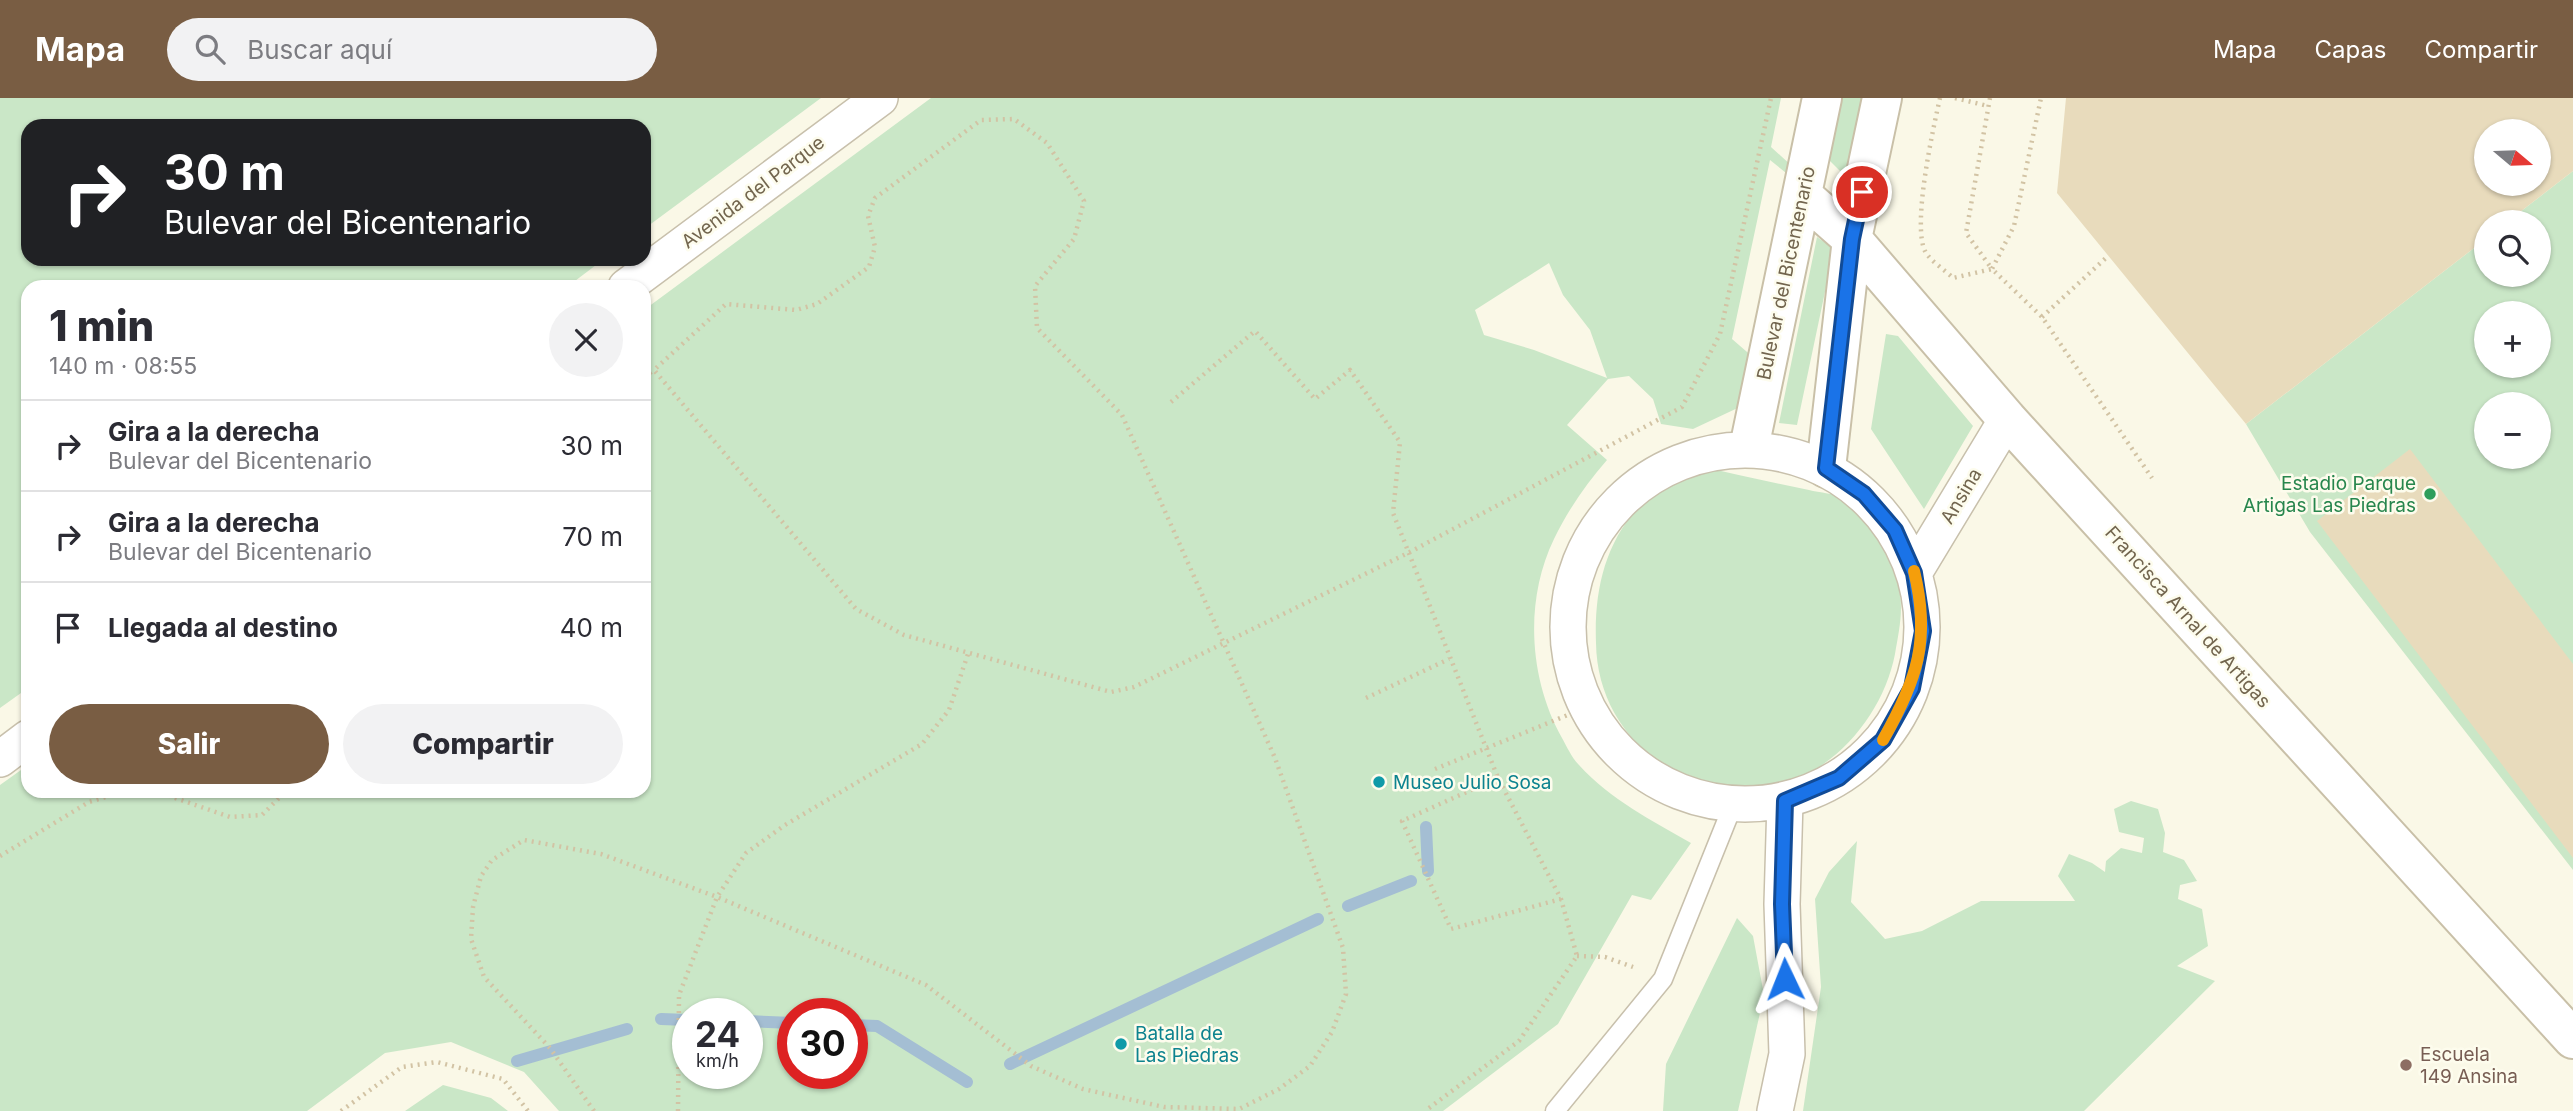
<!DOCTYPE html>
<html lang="es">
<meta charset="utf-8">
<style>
body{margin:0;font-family:Inter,sans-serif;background:#f2f2f3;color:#2b2b33;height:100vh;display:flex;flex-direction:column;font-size:26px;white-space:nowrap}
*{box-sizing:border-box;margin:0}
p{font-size:23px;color:#7c7c81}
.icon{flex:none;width:38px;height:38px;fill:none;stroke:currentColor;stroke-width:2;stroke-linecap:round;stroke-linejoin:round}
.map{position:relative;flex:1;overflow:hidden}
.side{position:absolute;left:21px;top:182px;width:630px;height:518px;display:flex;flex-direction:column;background:#fff;border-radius:21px;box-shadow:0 2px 5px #0004}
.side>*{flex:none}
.banner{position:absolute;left:21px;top:21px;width:630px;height:147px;border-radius:21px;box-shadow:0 2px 5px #0004;background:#202124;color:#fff;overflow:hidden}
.needle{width:46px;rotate:109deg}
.tools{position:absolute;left:2474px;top:21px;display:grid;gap:14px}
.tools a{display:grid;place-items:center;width:77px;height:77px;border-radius:50%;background:#fff;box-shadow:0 2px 5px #0004;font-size:35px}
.speed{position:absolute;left:672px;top:900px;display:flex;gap:14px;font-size:35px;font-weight:700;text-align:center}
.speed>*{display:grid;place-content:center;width:91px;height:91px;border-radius:50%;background:#fff;box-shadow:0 2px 5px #0004;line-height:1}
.speed small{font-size:18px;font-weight:400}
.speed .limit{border:10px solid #d22;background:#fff;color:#111}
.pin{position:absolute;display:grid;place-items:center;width:60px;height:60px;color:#fff;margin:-30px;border:4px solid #fff;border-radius:50%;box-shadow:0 2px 7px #0007}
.me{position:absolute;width:77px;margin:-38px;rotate:358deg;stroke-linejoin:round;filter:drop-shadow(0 0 5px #0008)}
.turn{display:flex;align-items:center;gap:24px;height:147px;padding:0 28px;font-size:32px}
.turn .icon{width:91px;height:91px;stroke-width:2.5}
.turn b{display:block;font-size:49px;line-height:60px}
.round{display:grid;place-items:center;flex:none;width:74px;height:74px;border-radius:37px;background:#f2f2f3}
.overview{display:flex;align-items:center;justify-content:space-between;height:119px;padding:0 28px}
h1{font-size:42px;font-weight:800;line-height:52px}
.button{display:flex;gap:14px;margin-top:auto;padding:14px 28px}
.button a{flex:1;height:80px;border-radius:42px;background:#795d43;color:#fff;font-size:28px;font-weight:800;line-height:80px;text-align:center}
.button a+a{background:#f2f2f3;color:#2b2b33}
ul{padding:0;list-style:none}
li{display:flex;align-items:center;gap:21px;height:91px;padding:0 28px;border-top:2px solid #e1e1e2}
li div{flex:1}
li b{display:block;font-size:26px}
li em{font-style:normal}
header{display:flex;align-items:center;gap:42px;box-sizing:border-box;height:98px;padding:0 35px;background:#795d43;color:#fff}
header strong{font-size:33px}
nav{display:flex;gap:38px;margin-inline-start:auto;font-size:24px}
.search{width:490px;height:63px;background:#f2f2f3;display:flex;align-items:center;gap:18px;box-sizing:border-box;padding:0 24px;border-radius:38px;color:#7c7c81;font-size:26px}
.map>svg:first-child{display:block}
.green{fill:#cae7c7;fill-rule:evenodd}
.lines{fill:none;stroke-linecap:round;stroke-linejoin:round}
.stream{stroke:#a4bed3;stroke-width:12}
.building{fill:#e8dbbc;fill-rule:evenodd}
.lane-casing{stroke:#c8c0ac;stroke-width:21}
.street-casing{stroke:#c8c0ac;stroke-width:38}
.secondary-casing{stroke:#c9c0a8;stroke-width:42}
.path{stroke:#d2c3a4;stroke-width:4.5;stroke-dasharray:2 5;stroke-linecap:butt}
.lane{stroke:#fff;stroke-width:18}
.street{stroke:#fff;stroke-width:35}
.secondary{stroke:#fff;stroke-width:38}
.route-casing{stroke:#114b97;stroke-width:18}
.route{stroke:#1a73e8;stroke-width:12}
.slow{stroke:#f59e0b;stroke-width:12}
.leisure-dot{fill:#2e9e5b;stroke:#fdfced;stroke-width:2.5}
.culture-dot{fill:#0f9aa8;stroke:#fdfced;stroke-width:2.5}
.education-dot{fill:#8d6e63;stroke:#fdfced;stroke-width:2.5}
.labels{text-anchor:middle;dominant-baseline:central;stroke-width:5;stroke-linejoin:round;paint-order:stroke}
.street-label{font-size:19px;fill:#72654e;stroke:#fdfced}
.leisure-label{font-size:19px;fill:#27864d;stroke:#fdfced;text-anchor:end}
.culture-label{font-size:19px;fill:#0d838f;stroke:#fdfced;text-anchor:start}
.education-label{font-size:19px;fill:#785e54;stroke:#fdfced;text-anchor:start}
</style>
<header>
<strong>Mapa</strong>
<div class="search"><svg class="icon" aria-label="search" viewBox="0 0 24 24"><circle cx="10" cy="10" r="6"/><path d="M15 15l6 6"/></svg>Buscar aquí</div>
<nav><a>Mapa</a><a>Capas</a><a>Compartir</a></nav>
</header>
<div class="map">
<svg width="2573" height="1013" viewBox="0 0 2573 1013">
<rect width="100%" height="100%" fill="#faf8e7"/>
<!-- green -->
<path class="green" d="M0,0H821L644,131V28H28V161H604L567,189H28V590L0,610Z
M931,0H1781L1771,49L1793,69L1791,79L1770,62L1732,241L1754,260L1744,307L1693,331L1661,326L1653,301L1629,278L1608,281L1567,327L1607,362C1586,386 1568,412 1554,441C1524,503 1529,581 1562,640C1567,649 1572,660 1579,667C1611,702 1651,722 1691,745L1651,802L1632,797L1558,926L1443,1013H559L524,974L451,944L385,955L307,1013H0V687L28,667V693H644V212ZM1549,165L1563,197L1590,232L1607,280L1534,252L1484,237L1475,212ZM688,915H747V975H688ZM793,915H852V975H793Z
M1840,0H1869L1852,85L1828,61Z
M2573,73V772L2310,434L2246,326L2487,140V177H2539V124H2507ZM2487,215H2539V268H2487ZM2487,306H2539V359H2487Z
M1817,139L1834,151L1797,327L1779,325Z
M1886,236L1898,238L1973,328L1924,411L1871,331Z
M1695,367C1733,376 1771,384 1809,392C1819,395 1836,395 1845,401C1874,419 1888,453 1897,484C1905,508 1899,532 1895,556C1882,623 1823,689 1751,691C1666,693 1597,629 1596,545C1594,492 1605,443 1643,404C1657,390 1678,379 1695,367Z
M2131,703L2158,711L2165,735L2163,754L2184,762L2197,783L2180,787L2178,801L2202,811L2208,848L2177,868L2215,883L2084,1013H1803L1821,889L1815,801L1829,774L1857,743L1851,804L1885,841L1922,833L1981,803H2075L2058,778L2069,756L2092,765L2105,774L2106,763L2121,750L2142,755L2144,740L2119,734L2114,711Z
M1737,820L1753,838L1764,897L1738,1013H1663L1666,966Z
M443,987L491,1000L508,1013H405Z"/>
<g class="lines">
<!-- stream -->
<path class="stream" d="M1426,729L1428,773
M1348,808L1411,783
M661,921L688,922
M747,923L793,925
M852,927L877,928L967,984
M517,963L627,931
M1010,966L1318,821"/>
</g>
<!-- building -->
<path class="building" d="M2066,0H2573V73L2507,124H2487V140L2246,326L2057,95ZM2487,33H2539V86H2487Z
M2410,351L2573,566V760L2317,423Z"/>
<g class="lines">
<!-- lane casing -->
<g class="lane-casing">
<path id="lane" d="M1555,1013L1663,881L1733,707"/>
</g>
<!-- street casing -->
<g class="street-casing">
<path id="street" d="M626,189L880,0
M1568 529a177 177 0 1 1 354 0a177 177 0 1 1-354 0Z
M1914,475L2007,321
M0,661L28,640
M1775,1013L1787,956L1782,806L1785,703"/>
</g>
<!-- secondary casing -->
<g class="secondary-casing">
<path id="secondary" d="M1802,97L1852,141L2007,321L2573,941
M1749,350L1822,0
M1826,370L1852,141L1882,0"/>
</g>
<!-- path -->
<path class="path" d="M1940,0C1933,31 1912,126 1925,153C1930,163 1945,172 1953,180L1992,171L2042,219L2152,380
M1955,0L1988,8
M1990,0L1966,135L1992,171L2014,128L2041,0
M2042,219L2108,158
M644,279L654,272
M1171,304L1255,233L1315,301L1350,272L1400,344L1393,415L1498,680L1561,801L1577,858L1519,943L1425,1013
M1366,600L1449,561
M1435,671L1585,610
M1498,680L1402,723L1451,831L1561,801
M155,693L230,719L262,717L286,693
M0,758L89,704L126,693
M1577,858L1605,859L1633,869
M341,1013L402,969L437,964L503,981L528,1013
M594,1013L550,950L484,879L471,841L473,809L481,778L492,762L524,742L601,756L717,799L926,887L1031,968L1083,991L1164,1009L1239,1011L1279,991L1310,968L1332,934L1346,896L1343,850L1275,660L1122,317L1037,230L1035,188L1074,141L1084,103L1047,45L1014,21L981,22L875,100L868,118L875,149L869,169L817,206L796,212L726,206L654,272L856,511L904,537L1111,594L1134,589L1408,455L1682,309L1720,236L1771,0
M678,1013L679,897L717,799L746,755L785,727L922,646L949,612L968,556"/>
<!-- lane -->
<use href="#lane" class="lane"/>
<!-- street -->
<use href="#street" class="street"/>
<!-- secondary -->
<use href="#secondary" class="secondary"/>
</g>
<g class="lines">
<!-- route casing -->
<g class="route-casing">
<path id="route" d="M1785,881L1782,806L1785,703L1839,680L1883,642L1912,590L1923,533L1914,475L1895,432L1864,396L1826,370L1852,141L1862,94"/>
</g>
<!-- route -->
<use href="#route" class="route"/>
<!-- slow -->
<path class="slow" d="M1883,642C1917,582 1931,542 1914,473"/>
</g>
<!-- markers -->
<circle class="leisure-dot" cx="2430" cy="396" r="7"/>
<g class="culture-dot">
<circle cx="1379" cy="684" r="7"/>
<circle cx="1121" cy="946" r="7"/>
</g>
<circle class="education-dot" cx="2406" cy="967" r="7"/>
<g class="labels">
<!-- street labels -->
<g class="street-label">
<text transform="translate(753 94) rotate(-37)">Avenida del Parque</text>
<text transform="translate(1786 175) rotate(-78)">Bulevar del Bicentenario</text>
<text transform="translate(1961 398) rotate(-59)">Ansina</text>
<text transform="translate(2188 519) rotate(48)">Francisca Arnal de Artigas</text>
</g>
<!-- leisure labels -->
<g class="leisure-label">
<text x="2416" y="385">Estadio Parque<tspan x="2416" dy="22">Artigas Las Piedras</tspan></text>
</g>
<!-- culture labels -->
<g class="culture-label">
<text x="1393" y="684">Museo Julio Sosa</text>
<text x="1135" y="935">Batalla de<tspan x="1135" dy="22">Las Piedras</tspan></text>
</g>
<!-- education labels -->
<g class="education-label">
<text x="2420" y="956">Escuela<tspan x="2420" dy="22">149 Ansina</tspan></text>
</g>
</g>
</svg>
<div class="tools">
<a><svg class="needle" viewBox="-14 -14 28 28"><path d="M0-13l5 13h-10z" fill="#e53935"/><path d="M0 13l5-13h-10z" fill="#7c7c81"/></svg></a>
<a><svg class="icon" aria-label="search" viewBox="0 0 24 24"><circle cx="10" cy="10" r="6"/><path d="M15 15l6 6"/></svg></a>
<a>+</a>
<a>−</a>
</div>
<div class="speed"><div>24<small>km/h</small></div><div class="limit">30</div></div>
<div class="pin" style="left:1862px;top:94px;background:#d93025"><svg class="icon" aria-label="arrive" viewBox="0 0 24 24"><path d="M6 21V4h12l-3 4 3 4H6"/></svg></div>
<svg class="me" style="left:1785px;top:881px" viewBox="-20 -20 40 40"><path d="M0-17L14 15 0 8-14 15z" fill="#1a73e8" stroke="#fff" stroke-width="4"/></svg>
<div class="banner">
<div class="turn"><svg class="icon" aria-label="right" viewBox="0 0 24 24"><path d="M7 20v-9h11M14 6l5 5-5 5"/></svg><div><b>30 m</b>Bulevar del Bicentenario</div></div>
</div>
<section class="side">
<div class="overview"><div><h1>1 min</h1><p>140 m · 08:55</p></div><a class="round"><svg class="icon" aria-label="close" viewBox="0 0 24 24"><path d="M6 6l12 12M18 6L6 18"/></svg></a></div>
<ul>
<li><svg class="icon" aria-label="right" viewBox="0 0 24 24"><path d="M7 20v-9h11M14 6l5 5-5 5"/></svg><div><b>Gira a la derecha</b><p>Bulevar del Bicentenario</p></div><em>30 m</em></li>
<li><svg class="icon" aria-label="right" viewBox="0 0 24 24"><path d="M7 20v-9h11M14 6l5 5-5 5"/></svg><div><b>Gira a la derecha</b><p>Bulevar del Bicentenario</p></div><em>70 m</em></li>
<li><svg class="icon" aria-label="arrive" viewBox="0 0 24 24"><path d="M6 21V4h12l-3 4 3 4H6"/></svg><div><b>Llegada al destino</b></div><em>40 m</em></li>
</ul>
<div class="button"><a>Salir</a><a>Compartir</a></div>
</section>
</div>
